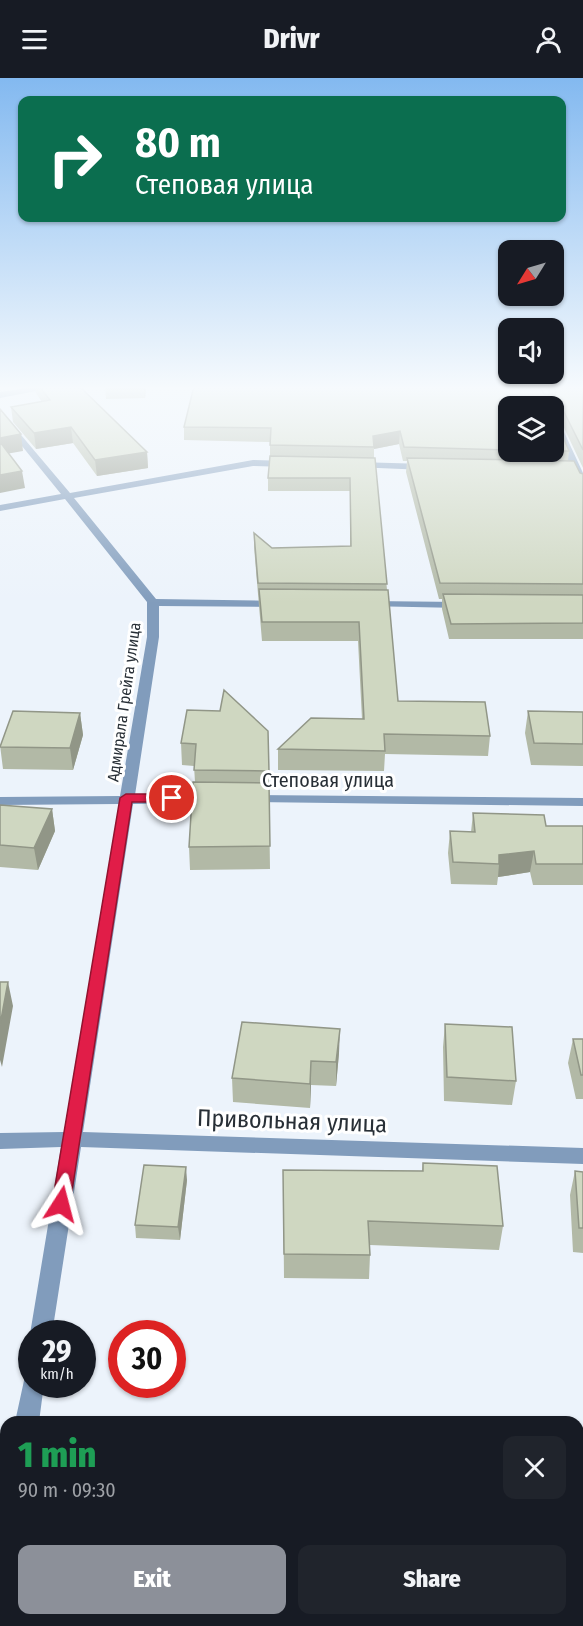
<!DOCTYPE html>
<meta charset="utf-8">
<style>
body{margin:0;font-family:"Fira Sans Condensed",sans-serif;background:#20242c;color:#f1f3f6;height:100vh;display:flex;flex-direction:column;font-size:22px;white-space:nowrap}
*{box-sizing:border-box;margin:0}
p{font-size:20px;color:#9ea1a6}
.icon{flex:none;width:33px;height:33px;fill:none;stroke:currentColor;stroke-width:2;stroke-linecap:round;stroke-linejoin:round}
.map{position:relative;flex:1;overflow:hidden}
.sheet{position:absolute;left:0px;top:1338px;width:584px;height:210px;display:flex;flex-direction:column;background:#171b24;border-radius:18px 18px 0 0;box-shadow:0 2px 4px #0004}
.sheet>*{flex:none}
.guide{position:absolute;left:18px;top:18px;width:548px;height:126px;border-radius:12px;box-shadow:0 2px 4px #0004;background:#0b6e4f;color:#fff;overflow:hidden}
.needle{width:39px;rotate:233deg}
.tools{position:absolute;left:498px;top:162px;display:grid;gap:12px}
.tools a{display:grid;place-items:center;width:66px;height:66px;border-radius:12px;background:#171b24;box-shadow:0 2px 4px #0004;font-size:30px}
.speed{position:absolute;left:18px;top:1242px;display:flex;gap:12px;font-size:30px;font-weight:700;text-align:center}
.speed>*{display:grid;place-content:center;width:78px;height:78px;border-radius:50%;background:#171b24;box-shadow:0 2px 4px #0004;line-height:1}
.speed small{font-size:15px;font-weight:400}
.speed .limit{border:9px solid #d22;background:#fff;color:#111}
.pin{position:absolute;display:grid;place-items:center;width:51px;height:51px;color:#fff;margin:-26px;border:3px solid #fff;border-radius:50%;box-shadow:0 2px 6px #0007}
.me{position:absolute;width:66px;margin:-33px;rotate:9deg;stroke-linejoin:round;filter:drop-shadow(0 0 4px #0008)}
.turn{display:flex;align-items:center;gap:21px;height:126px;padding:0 18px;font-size:27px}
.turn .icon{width:78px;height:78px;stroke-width:2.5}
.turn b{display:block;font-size:42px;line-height:51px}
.round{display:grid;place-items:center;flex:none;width:63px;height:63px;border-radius:12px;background:#20242c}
.summary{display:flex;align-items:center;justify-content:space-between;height:102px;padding:0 18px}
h1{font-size:36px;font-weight:800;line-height:45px;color:#1e9e55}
.primary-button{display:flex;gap:12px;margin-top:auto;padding:12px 18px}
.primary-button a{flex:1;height:69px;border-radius:12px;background:#8c9099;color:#fff;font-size:24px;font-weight:800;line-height:69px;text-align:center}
.primary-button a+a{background:#20242c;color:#f1f3f6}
header{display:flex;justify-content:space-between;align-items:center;height:78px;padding:0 18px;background:#171b24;font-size:27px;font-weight:800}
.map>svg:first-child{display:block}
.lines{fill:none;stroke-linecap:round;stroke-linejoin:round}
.minor{fill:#819cbc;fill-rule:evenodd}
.wall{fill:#b2b9a6;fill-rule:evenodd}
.shaded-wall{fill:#919687}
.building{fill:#cfd7c1;stroke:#919687;stroke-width:1.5}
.route{fill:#e11d48;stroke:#92132f;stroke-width:1.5}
.labels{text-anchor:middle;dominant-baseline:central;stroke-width:6;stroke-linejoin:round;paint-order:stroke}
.far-street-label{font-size:16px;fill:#282f36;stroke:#fff}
.street-label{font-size:20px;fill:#282f36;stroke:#fff}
.near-street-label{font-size:24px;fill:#282f36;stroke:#fff}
</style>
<header><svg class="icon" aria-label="menu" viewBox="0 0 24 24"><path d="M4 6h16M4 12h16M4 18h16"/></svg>Drivr<svg class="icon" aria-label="person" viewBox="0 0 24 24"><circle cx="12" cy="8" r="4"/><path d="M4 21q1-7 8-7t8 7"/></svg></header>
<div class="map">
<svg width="583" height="1548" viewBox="0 0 583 1548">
<rect width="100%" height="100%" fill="#ecf3fb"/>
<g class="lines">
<!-- minor -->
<path class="minor" d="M41,308H62L0,320V314Z
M0,332L70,415L253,382L288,383L293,386L288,389L253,388L74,420L156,521L280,523L286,526L280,529L159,528V559L135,717H213L220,721L213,725L133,726L83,1054L583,1070V1086L81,1069L52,1256H32V1259L30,1256L61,1069L0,1071V1055L64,1054L119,726L0,727V719L120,718L147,559V524L65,421L0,433V427L61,416L0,341Z
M554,338L558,341L583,395V409L578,406L554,350Z
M357,384L426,386L431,389L426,392L354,389V385Z
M370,523L460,524L466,527L460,530L366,528L364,526Z
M249,717L583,720V728L244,724L242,721Z
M32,1296V1306H44L39,1344H15L25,1298Z
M6,1465V1525L0,1528V1467Z"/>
</g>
<!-- wall -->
<path class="wall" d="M35,308H84V313L147,374L148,390L97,398L73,365L36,371L13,344L11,329L42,324L36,315Z
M105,308H146L145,320L106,321Z
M545,308H583V390L558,337L554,338L569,373L568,383L580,395L583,396V561H449L442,531V521H439L406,394L407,383H403L399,366L374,371V380L398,623L490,658L488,678L385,676L384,693L278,692V671L362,641L358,563H262L254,469V455L272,470L350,468V413H268V400L270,378V364L184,362V349L544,316H549ZM508,328H554V374H508Z
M528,633L583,634V688L531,687L525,655Z
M80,635L83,657L73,692L3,691L0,667Z
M268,653L270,791L190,792L189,769L195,704L194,688L182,687L181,665Z
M0,727L52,731L55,753L38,792L0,789Z
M473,735L546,748H583V807H533L530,794L498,799L497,807L451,806L448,775L450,753L471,754Z
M445,946L516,1003L512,1027L444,1023L443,969Z
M573,961H583V1021H576L568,985Z
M339,975L336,1008L311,1007L310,1030L233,1024L232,1000Z
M423,1085L503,1148L499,1172L370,1167V1177L369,1201L284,1200L283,1092L422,1093Z
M575,1093L583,1094V1175L573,1174L570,1117Z
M187,1102L180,1162L136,1160L135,1147Z
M521,1542H578L583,1548H519Z"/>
<!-- shaded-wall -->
<path class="shaded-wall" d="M144,308H146L145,320Z
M559,324L558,337L554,338L553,325Z
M71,349L73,365L36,371L34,355Z
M400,353L399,366L374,371L373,358Z
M21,356L23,373L0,377V360Z
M147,374L148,390L97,398L95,382Z
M22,393L25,410L0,415V397Z
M80,635L83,657L73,692L70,670Z
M52,731L55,753L38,792L34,770Z
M534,773L530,794L498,799L499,786V777Z
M8,904L13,928L2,989L0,982V947Z
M340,951L339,975L336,1008V984Z
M311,983V1007L310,1030V1006Z
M186,1089L187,1102L180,1162L178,1149Z
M167,1542H171V1548H166Z"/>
<!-- building -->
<path class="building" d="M39,308H79L147,374L95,382L71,349L34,355L11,329L50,322Z
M194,308H540L544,316L555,317L556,314L552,308H583V372L559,324L553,325V328H508V372L404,369L400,353L373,358L374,369L270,367L271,350L184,349Z
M0,331L21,356L0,360Z
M554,337L569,373H554Z
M0,364L22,393L0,397Z
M270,378L375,380L387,506L258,505L254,455L272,470L351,468L350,400H268Z
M407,380L574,383L580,395L583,396V506L440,505Z
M259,511L388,512L398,623L485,624L490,658L384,656L385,673L278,671L311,640L364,641L359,544H262Z
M443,516L583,517V545L451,546Z
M224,612L268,653L269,693L194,692L196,666L181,665L187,632L220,633Z
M13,633L80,635L70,670L0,669Z
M528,633L583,634V666L534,665Z
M193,704L269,705L270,768L189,769Z
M0,727L52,731L34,770L0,767Z
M473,735L544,737L546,748H583V786H536L534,773L499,777V786L453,784L450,753L475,754Z
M0,904H8L0,947Z
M242,944L340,951L336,984L311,983L310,1006L232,1000Z
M445,946L512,949L516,1003L447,999Z
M573,961H583V997H581Z
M423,1085L497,1088L503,1148L368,1143L370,1177L284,1176L283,1092L423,1093Z
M144,1087L186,1089L178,1149L135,1147Z
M575,1093L583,1094V1150H579Z
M578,1539H583V1548H524V1542H578Z
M78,1542H167L166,1548H77Z
M339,1542H395V1548H339Z"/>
<!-- sky -->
<linearGradient id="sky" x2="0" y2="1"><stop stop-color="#83b9f0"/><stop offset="0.59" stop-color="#f6fafd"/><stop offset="1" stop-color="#f6fafd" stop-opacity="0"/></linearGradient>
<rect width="583" height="525" fill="url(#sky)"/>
<!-- route -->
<path class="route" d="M126,716H172L179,720L172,724H132L70,1126L68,1131L61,1133L55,1131L52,1126L120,720Z"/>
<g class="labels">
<!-- far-street labels -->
<g class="far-street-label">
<text transform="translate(124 624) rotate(-82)">Адмирала Грейга улица</text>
</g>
<!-- street labels -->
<g class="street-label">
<text x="328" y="702">Степовая улица</text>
</g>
<!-- near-street labels -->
<g class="near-street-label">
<text transform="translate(292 1043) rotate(2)">Привольная улица</text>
</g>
</g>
</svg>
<div class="tools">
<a><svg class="needle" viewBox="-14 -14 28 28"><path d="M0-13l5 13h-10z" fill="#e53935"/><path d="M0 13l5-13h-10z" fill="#9ea1a6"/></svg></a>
<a><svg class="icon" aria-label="sound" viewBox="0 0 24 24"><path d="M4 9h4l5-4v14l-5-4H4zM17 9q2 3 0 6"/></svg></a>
<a><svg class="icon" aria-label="layers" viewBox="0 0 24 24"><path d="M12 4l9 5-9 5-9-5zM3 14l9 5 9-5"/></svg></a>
</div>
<div class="speed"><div>29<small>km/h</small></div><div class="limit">30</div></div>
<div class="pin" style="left:172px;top:720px;background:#d93025"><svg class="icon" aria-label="arrive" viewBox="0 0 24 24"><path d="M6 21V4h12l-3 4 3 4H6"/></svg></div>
<svg class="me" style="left:61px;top:1126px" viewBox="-20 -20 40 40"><path d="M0-17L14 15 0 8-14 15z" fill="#e11d48" stroke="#fff" stroke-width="4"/></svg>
<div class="guide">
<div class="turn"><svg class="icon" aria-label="right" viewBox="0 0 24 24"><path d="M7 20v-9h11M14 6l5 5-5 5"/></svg><div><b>80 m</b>Степовая улица</div></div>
</div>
<section class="sheet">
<div class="summary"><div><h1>1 min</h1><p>90 m · 09:30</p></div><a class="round"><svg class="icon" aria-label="close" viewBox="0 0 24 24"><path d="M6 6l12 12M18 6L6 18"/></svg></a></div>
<div class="primary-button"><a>Exit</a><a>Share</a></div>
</section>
</div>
